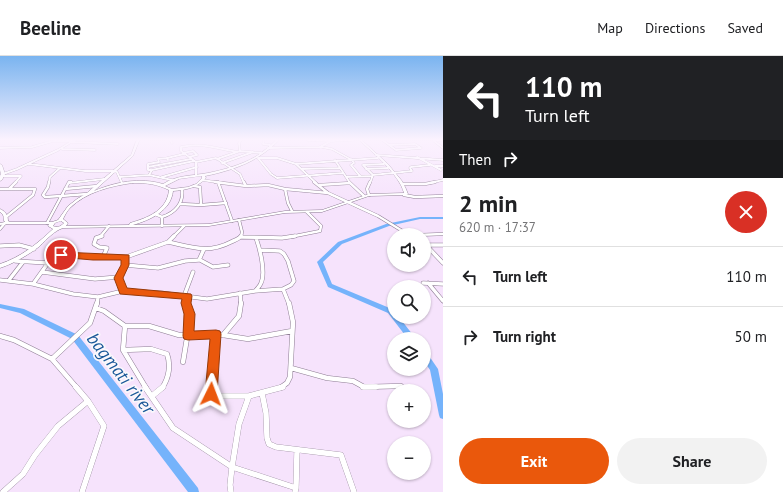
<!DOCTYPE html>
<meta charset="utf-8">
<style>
body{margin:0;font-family:"PT Sans",sans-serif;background:#f2f2f2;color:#202124;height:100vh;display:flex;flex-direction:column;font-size:15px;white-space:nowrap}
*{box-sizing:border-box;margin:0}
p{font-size:13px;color:#757577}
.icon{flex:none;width:22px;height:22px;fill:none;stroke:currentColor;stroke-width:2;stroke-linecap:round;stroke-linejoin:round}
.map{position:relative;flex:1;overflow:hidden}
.drawer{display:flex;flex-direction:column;background:#fff;width:340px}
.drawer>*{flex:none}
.top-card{background:#202124;color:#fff;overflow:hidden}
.controls{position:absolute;left:387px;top:172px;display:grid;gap:8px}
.controls a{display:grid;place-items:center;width:44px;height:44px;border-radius:50%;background:#fff;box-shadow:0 1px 3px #0004;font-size:20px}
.pin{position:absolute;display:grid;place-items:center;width:34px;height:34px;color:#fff;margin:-17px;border:2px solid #fff;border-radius:50%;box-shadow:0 1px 4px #0007}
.me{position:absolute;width:44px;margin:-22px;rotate:3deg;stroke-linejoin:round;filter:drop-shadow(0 0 3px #0008)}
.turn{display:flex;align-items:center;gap:14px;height:84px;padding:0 16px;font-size:18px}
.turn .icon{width:52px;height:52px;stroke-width:2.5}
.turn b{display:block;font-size:28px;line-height:34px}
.then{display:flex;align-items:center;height:38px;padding:0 16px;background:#0003;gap:8px;font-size:15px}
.round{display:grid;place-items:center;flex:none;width:42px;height:42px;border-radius:21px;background:#f2f2f2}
.overview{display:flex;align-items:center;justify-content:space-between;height:68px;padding:0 16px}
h1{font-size:24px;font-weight:700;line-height:30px}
.action{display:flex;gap:8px;margin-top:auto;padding:8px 16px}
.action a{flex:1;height:46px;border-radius:24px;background:#ea580c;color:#fff;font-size:16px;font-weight:700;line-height:46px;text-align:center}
.action a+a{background:#f2f2f2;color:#202124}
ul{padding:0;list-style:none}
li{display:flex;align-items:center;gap:12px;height:60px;padding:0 16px;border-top:1px solid #e0e0e0}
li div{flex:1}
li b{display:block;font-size:15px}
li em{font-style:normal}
header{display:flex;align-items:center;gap:24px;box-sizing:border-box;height:56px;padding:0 20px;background:#fff;border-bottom:1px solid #e0e0e0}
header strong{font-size:19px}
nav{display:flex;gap:22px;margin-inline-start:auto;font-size:14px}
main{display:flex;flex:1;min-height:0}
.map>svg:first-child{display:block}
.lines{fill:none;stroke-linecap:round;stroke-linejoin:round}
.river{fill:#75b3fb;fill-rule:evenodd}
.street-far4-casing{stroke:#8e7d94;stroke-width:2.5}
.street-far3-casing{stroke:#8e7d94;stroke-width:3.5}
.street-far2-casing{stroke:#8e7d94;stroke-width:4.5}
.street-far1-casing{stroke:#8e7d94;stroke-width:5.5}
.street-casing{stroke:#8e7d94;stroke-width:6}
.secondary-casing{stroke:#8e7d94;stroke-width:1}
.street-far4{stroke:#fff;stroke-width:2}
.street-far3{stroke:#fff;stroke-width:2.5}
.street-far2{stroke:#fff;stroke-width:3.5}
.street-far1{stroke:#fff;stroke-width:4.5}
.street{stroke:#fff;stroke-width:5.5}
.secondary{fill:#fff;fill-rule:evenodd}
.route{fill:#ea580c;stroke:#983908}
.labels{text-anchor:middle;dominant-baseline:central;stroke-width:3.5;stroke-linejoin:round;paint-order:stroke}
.near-water-label{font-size:18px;font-style:italic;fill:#195798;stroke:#faf7fc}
</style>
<header>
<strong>Beeline</strong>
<nav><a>Map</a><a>Directions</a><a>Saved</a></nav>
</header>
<main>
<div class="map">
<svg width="443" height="436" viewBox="0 0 443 436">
<rect width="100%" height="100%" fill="#f6e3fc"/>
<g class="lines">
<!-- river -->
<path class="river" d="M420,161H443V163H420L389,170L342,188L323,206L332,228L392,253L394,255V261H399L416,283H408L388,257L328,231L317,206L338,186L386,168Z
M0,248L24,253L78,279L198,432L199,436H188L72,283L20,257L0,252Z
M424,296L427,297L438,313L443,338V363L440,362L439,359L430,314L424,305Z"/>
<!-- street-far4 casing -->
<g class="street-far4-casing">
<path id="street-far4" d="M151,83H163
M170,83L172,87
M264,83L263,88L270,89
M376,83H394
M381,83L396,94L421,92L415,88L390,89
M410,83L443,84
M308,84L330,85
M434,85L443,92
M72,86L118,88
M322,91L332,93L350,103
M0,92L32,91L53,85H74
M268,92L320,91L331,85L370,83
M62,93L95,94
M240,95L261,97
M183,97L193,95L197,99L189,101
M376,99L443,104
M417,101L441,114
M258,102L271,118L277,122L343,117
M259,102H277L296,108L316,127
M217,103L240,95L239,87L242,83
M351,103L354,107L351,109L360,120
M168,104L167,102L184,98
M335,104L350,127
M196,106L216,102L240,118L244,127
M222,107L253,96
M29,108L85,115H113L117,116L122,127
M296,108L378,102
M435,110H443
M148,111L191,103
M301,113L340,112
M366,113L388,112
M151,114H148V108L159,106L158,103L167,102
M3,118L17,113L58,94L76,83
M149,119L152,114L194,105
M196,119V106L181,95V91C202,86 218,93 238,96
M373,119L363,109L384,108
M1,120H21L15,127
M120,121L149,119L172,124
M162,121L197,111
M346,121L372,120
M202,124L223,127
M49,127L50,121L60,112
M69,127L104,123
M370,127L373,119L412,115L410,112L411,111L430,109
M430,127L443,124"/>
</g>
<!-- street-far3 casing -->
<g class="street-far3-casing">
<path id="street-far3" d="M49,126L48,131L43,139L45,141L61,140
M215,126L246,130L268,129L285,133L328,137L378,160L409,179
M218,126L232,165
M244,126L246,130
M314,126L328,137
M349,126L364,140
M403,128H425L435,126
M320,129L350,127
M194,130L200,131L201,149L226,147
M10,132L16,126
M0,133H35L33,139L6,161
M65,133L97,130
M285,133L288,147L292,155
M369,139L367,133L370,126
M404,139L415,141L443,140
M61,140L87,138
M180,148L201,149
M155,158L162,161V170
M162,161C175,157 184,147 182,133
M239,164L242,176L241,181
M47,167L69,126H71
M0,173L5,167
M417,179L443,178
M100,181L109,170
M173,181L184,170
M290,181L320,175L321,170L307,156"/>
</g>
<!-- street-far2 casing -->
<g class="street-far2-casing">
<path id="street-far2" d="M102,180L96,182L94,188L99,191L107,192L103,201
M241,181L282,182L295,180
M168,186C192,191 208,198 231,186C235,184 239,183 241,180
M424,187L443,207
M426,189H443
M0,190L19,189L34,193
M260,194L280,195L284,198L288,205L294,225L291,229L283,233
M200,204L213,211L228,209
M15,205L48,207L64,198L93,201H126L168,186L174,180
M48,207L33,228L73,238L98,241L123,235L162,237L207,243L255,235C257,233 260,230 261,227C266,217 260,193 256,182
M125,209L158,212L185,205L199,204L204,193
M42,216L95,223L119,221
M0,224L33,228
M9,224L23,206
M423,227L443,228
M428,227L443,245
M123,235L118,222L125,209L126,201
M255,235L283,233L289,248
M240,237L241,248
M184,240L193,216
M97,248L98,241
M187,248V240"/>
</g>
<!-- street-far1 casing -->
<g class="street-far1-casing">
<path id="street-far1" d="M96,252L104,255L125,270H149L179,279H223L248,283L292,275
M125,270L123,294L146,332
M223,279L239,260L241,247
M0,280L14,284L52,303L90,267L97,247
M123,294L151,293L167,298C171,309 169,322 162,332
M52,303L77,332
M183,306L189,270L187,247
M291,312L327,322L353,325L364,331L401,330
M212,332L216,279
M280,332L287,327L290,321L293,266L289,247"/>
</g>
<!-- street casing -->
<g class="street-casing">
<path id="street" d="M76,331L88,345L104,370L82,436
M145,331L173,372L232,411L230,429L231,436
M212,331L211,338L216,340H249
M283,331L249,340L239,368L232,411L296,432L295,436
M363,331H376
M262,337L266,357L267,382L269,388L276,391L341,399L354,436
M152,340L163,331
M296,432L297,394
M3,436L23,418L35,399L58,370L88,345"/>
</g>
<!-- secondary casing -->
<g class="secondary-casing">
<path id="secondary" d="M137,83H140L133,100L94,135C115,126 140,121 163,128C177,119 191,120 208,117C223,114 241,109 255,101C263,96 270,90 277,83H280C274,90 266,96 258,101C245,110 221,117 205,120L206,122C197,132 186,134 173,135C171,155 150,164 133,169L209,168L285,155L322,154L369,138L404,137C399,118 372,96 358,83H361L365,87L388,108L402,125L406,133L408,138L406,139L369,140L322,156L285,157L209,170L63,172C54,175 47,183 40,190C28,199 15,207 0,212V208C21,201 37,188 53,173L48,170L49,168H9L0,169V167L5,166C2,163 6,160 0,156V153C5,155 8,159 8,165L10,166H52L58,164L68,150L77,143L87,137L88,136L131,99ZM202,120V122L196,128L188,131L172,133L165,130L179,123ZM133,127C148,127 156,128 169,134C167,155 147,162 130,167L129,169L66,170L68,167L63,163C65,159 67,155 70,152C86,136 111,130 133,127ZM61,165L64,167C60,171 57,172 53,170L55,167Z
M0,108L2,109L5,118L2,124L0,125V121L1,118L0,114Z"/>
</g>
<!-- street-far4 -->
<use href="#street-far4" class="street-far4"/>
<!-- street-far3 -->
<use href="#street-far3" class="street-far3"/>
<!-- street-far2 -->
<use href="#street-far2" class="street-far2"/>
<!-- street-far1 -->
<use href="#street-far1" class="street-far1"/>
<!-- street -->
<use href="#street" class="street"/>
<!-- secondary -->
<use href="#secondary" class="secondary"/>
</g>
<!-- sky -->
<linearGradient id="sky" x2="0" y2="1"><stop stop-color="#7ab4f0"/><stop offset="0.58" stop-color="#fbf2fe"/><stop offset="1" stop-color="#fbf2fe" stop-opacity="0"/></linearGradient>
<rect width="443" height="144" fill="url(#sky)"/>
<!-- route -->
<path class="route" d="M61,196L129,199V209L123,222L127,232L191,238L192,240L191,247L195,258L194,275L216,274L220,275L221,278L217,338L215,342L211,344L207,342L205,338L210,283L188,284L184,283L183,280L184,258L181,247L182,243L120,238L114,222L121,209V204H93L58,201L57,199Z"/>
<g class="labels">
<!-- near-water labels -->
<g class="near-water-label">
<text transform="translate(121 317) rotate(52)">bagmati river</text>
</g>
</g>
</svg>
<div class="controls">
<a><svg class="icon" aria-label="sound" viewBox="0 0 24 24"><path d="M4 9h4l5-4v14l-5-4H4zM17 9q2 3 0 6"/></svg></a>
<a><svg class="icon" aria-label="search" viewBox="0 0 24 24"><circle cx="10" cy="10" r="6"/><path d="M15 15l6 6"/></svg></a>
<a><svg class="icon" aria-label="layers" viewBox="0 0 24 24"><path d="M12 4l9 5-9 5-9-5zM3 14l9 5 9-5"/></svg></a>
<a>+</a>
<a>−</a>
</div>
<div class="pin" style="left:61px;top:199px;background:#d93025"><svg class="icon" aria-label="arrive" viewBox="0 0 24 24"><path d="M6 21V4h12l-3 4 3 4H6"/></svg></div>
<svg class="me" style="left:211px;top:338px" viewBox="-20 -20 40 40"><path d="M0-17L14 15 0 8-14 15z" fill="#ea580c" stroke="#fff" stroke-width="4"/></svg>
</div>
<section class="drawer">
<div class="top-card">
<div class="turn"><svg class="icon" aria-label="left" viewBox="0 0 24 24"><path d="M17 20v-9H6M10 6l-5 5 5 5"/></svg><div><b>110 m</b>Turn left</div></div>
<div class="then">Then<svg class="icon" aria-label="right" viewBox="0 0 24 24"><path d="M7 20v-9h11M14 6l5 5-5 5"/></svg></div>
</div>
<div class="overview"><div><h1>2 min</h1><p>620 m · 17:37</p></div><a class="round" style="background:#d93025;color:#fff"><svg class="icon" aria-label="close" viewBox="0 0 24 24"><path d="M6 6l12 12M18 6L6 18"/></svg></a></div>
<ul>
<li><svg class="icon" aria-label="left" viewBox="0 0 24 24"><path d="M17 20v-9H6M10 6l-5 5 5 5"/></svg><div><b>Turn left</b></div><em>110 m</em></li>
<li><svg class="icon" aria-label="right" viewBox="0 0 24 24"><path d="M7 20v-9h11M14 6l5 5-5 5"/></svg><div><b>Turn right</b></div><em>50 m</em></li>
</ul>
<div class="action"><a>Exit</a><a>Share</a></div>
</section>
</main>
